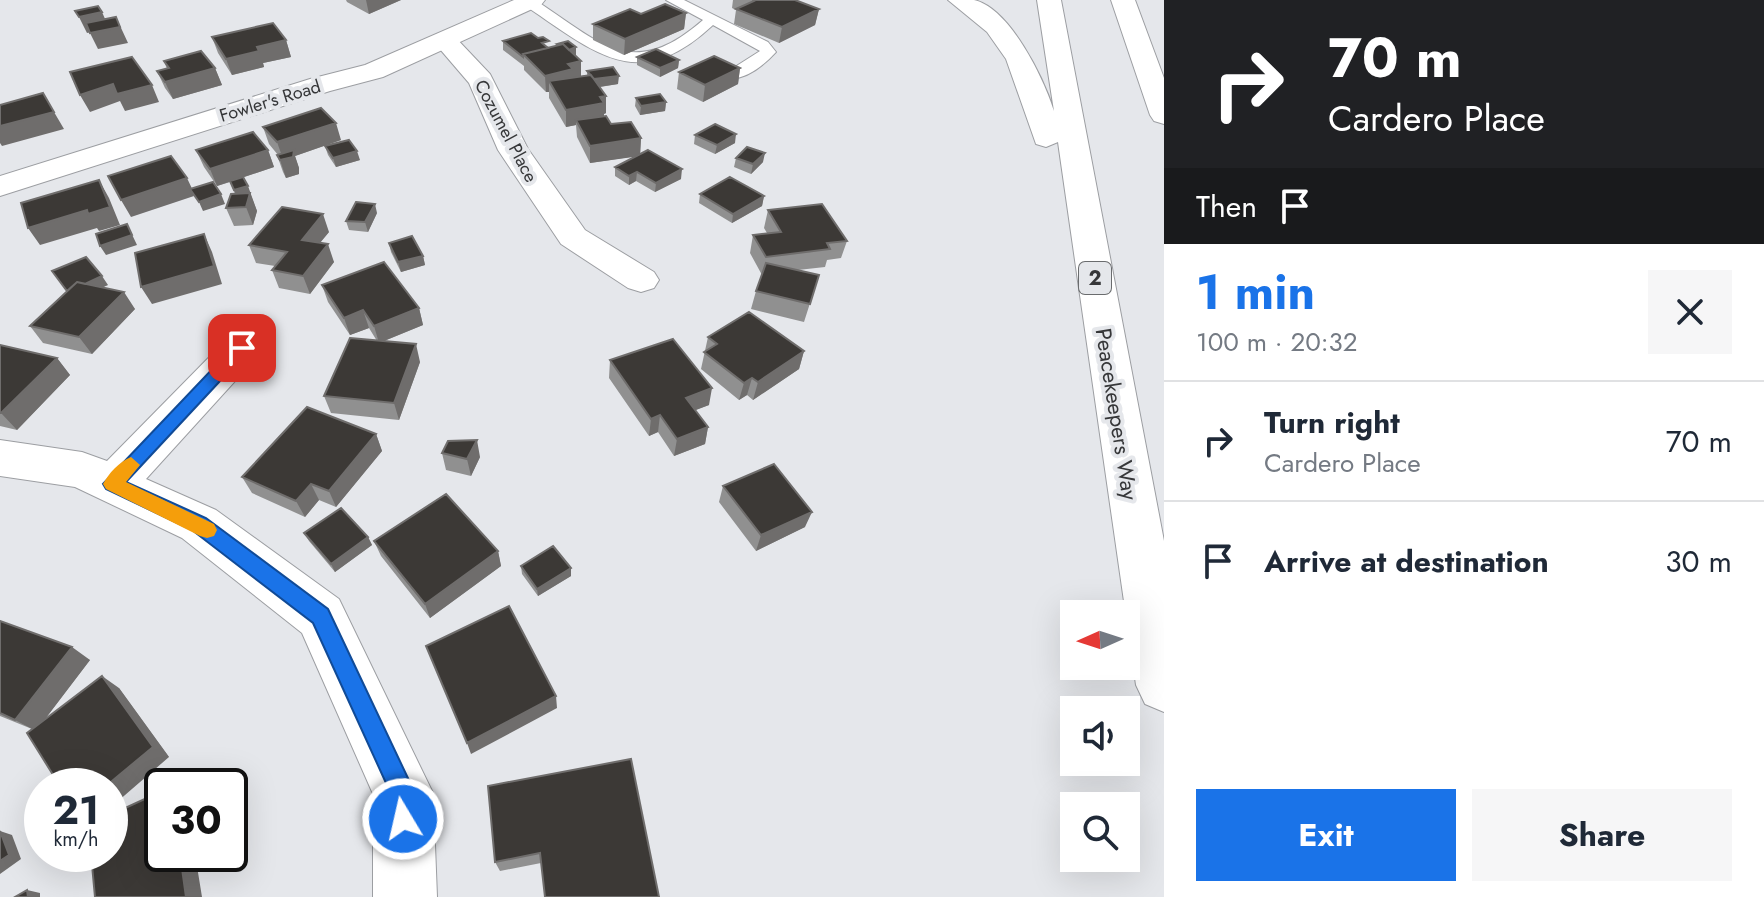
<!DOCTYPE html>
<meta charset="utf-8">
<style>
body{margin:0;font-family:Jost,sans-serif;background:#f6f6f7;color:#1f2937;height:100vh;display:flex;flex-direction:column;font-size:30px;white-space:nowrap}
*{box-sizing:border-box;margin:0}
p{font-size:26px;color:#747a83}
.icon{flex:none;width:44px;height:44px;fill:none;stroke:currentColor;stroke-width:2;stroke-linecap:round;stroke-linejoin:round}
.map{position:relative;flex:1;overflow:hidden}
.details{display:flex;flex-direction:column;background:#fff;width:600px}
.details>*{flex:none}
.guide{background:#202124;color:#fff;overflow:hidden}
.needle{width:52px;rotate:267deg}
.fabs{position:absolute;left:1060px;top:600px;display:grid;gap:16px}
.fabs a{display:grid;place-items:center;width:80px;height:80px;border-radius:0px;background:#fff;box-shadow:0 8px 32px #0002;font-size:40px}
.speed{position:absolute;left:24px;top:768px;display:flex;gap:16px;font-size:40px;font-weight:700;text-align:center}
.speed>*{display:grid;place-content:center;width:104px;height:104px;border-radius:50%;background:#fff;box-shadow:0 8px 32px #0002;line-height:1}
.speed small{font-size:20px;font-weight:400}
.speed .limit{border:4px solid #111;border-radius:12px;background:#fff;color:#111}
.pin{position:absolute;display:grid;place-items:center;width:68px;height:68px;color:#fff;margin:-34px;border-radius:16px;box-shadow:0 4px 12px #0006}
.me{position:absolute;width:88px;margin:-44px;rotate:351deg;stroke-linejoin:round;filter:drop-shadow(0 0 6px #0008)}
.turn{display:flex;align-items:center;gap:28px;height:168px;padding:0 32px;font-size:36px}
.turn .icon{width:104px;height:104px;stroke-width:2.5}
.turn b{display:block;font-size:56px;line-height:68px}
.then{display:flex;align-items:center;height:76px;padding:0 32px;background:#0003;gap:16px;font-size:30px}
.round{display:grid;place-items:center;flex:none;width:84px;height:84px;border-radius:0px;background:#f6f6f7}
.summary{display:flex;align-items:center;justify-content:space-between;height:136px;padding:0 32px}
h1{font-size:48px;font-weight:700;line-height:60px;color:#1a73e8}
.action{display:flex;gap:16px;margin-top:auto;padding:16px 32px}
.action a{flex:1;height:92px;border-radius:0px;background:#1a73e8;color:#fff;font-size:32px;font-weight:700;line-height:92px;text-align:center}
.action a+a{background:#f6f6f7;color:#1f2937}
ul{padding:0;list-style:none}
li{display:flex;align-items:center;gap:24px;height:120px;padding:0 32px;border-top:2px solid #e0e1e3}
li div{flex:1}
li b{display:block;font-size:30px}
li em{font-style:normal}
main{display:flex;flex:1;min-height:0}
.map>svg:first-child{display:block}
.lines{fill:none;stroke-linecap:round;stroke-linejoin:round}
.lane-casing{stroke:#9c9ea2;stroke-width:2}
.street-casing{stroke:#9c9ea2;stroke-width:2}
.secondary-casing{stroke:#9c9ea2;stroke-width:2}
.highway-casing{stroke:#9c9ea2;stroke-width:2}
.lane{fill:#fff;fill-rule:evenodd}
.street{fill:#fff;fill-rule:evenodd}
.secondary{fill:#fff;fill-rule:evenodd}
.highway{fill:#fff;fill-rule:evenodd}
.wall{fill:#909090}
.shaded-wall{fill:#6f6d6c}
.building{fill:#3c3936;stroke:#6f6d6c;stroke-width:2}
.route{fill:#1a73e8;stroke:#114b97;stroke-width:2}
.slow{fill:#f59e0b}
.labels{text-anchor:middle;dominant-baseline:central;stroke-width:8;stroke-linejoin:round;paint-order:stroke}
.far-street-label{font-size:18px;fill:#363739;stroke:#e5e7eb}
.shield{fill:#e5e7eb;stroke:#6a6c6e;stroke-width:2}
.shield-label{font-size:20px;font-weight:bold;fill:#363739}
.street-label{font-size:22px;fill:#363739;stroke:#e5e7eb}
</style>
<main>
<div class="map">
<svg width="1164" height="897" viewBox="0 0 1164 897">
<rect width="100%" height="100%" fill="#e5e7eb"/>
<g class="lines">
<!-- lane casing -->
<g class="lane-casing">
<path id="lane" d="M524,0H535C601,43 632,82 703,20L666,0H684L768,42L776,52C764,65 745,81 727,78V72L760,51L713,25C637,96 595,52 524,5Z"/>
</g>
<!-- street casing -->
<g class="street-casing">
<path id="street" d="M445,34L454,36L490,74L528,149L585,230L654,272L659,280L654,288L641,292L628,288L561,244L498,150L469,83L433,41L436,36Z
M242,334L256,338L262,348L256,358L146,479L216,510L339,599L433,793L437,897H373V794L302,633L182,538L75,487L0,476V440L82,452L107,461L228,338Z"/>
</g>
<!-- secondary casing -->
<g class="secondary-casing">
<path id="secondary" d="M514,0H545L541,5L383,77L330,91L0,196V176L310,79L365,65Z"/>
</g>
<!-- highway casing -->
<g class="highway-casing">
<path id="highway" d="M948,0C956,0 966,0 974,0C1010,8 1044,79 1054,111L1037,0H1061L1164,541V712L1145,704L1136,685L1058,142L1046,147L1036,144L1006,59L987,32Z
M1111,0H1135L1164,78V124L1154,121L1150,115Z"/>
</g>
<!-- lane -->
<use href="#lane" class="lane"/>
<!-- street -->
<use href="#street" class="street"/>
<!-- secondary -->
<use href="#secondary" class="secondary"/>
<!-- highway -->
<use href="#highway" class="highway"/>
</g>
<!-- wall -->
<path class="wall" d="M346,0H401L369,14L347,2Z
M733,0H795L819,9L815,25L779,43L734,24L736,10L732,8Z
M686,13L684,29L624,55L593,40V24L641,14Z
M212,37L286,40L291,57L263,63L264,67L232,75L218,53Z
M503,41L550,47L557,46V44L576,47V56L581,61V76L587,75V71L618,84L600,87L606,113L604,114V117L611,124L641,138L640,155L681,179L655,192L636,181L629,185L615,176V167L637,156L590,163L577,137L576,125L566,127L549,98V92H546L524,70V66L503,50Z
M637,57L679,60L678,68L660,77L637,65Z
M164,61L215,68L222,85L173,99L165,88L157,71L167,69Z
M740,68L738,84L703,102L677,89L679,72Z
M636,98L666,102L665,111L640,115L635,106Z
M263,127L341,140L295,156L299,168V174L286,178L283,172L277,155H278L269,144Z
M695,135L735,143L715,154L694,144Z
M325,146L360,160L336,167L328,155Z
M196,150H268L274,167L244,177L257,211L253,225L234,226L226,208L235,194L230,182L217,186L204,167Z
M736,158L763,162L751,174L734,167Z
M700,194L764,196L762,206L732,223L699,203Z
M768,210L847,241L841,258L827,260L825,267L798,270L819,275L804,322L751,309L756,291L762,275L750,253L753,235L767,233L764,228Z
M377,213L368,232L349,230L346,221Z
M329,232L320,243L334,262L310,294L279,288L272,270L275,266L256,263L249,245Z
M389,243L423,256L425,265L401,272L391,252Z
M108,285L103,287L135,309L92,354L43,343L30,326L67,291Z
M322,285L419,308L423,325L384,341L420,362L399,420L331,413L324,396L377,341L369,328L350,335L328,302Z
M708,337L804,351L799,369L753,400L747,395L739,400L701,369Z
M0,345L57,358L70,375L17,430L0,426Z
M610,360L709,405L695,410L708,427L705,444L674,456L658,432L649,436L609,378Z
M376,434L382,451L336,507L319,500L305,517L252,493L242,477Z
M442,453L480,457L471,476L446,470Z
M723,486L805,527L756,551L719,502Z
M304,533L368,537L372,545L335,572L309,541Z
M374,541L498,551L501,566L430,618L381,556Z
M521,566L571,576L538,596L522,574Z
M0,621L90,660L45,719L119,688L169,757L32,729L0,716Z
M631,759L541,863L500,871L495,862Z"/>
<!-- shaded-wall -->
<path class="shaded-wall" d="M366,0H401L369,14Z
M819,9L815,25L779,43L782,27Z
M102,12L109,28L87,33L79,17Z
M686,13L684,29L624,55L625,39Z
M116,17L128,43L98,49L90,33Z
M286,40L291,57L263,63L264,67L232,75L226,59L257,47Z
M576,47V56L566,50Z
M679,60L678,68L660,77V68Z
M581,61V78L549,81V92H546L545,76L568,64Z
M215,68L222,85L173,99L165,82Z
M740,68L738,84L703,102L705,85Z
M619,76L618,84L592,88V80Z
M113,84L152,85L159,102L125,111L120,101L90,112L80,95Z
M606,96V113L604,114V120H576V125L566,127V110Z
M666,102L665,111L640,115L641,106Z
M54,112L64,129L2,146L0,143V126Z
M336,123L341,140L295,156L299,168V174L286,178L280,160L283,159L277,142Z
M736,134L735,143L715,154L717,145Z
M641,138L640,156L590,163V146Z
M268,150L274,167L217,186L210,169Z
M357,151L360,160L336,167L333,158Z
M765,153L763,162L751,174L753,164Z
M682,169L681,179L655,192L656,183Z
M637,172L636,181L629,185V176Z
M187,178L195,195L190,189L194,196L131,217L121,200Z
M99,180L109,198L120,225L99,231L97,228L40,245L28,228L87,210Z
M248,186L257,211L253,225L246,207L238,199L234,190Z
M221,194L225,204L203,211L199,202Z
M764,196L762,206L732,223L733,214Z
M375,204L377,213L368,232L365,222Z
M323,214L329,232L308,257L302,240Z
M127,224L137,245L106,255L100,246Z
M204,234L212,252L222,284L152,304L141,287Z
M328,244L334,262L310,294L303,276Z
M423,256L425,265L401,272L398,262Z
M102,276L108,285L73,300L67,291Z
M124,292L135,309L92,354L79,337Z
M419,308L423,325L379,343L374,326Z
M363,310L369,328L350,335L344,318Z
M416,344L420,362L399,420L394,403Z
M804,351L799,369L753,400L758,382Z
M57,358L70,375L17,430L1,413Z
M752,378L747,395L739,400L744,383Z
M712,388L709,405L683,415L686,398Z
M660,415L658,432L649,436L651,419Z
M708,427L705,444L674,456L677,439Z
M376,434L382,451L336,507L329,491Z
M477,440L480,457L471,476L467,459Z
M311,484L319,500L305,517L296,501Z
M812,512L805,527L756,551L761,535Z
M368,537L372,545L335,572L331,564Z
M498,551L501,566L430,618L425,604Z
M571,568V576L538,596L537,589Z
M72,647L90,660L36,731L15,720Z
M102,676L119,688L169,757L110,808V786H106Z
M556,696L557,708L471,754L467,743Z
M0,831L12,835L21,859L0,874Z
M180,854H195L202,897H186Z
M27,890L40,893V897H28Z"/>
<!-- building -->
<path class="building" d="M753,0H795L819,9L782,27L736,9L754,1Z
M665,4L686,13L625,39L593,24L630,9L641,14Z
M98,6L102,12L79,17L75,11Z
M116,17L120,27L90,33L86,23Z
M273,23L286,40L257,47L259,51L226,59L212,37Z
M531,33L538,38L543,37L549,41L542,43L548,48L523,54V57L503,41Z
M568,41L576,47L569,50L563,44L559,45L557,44Z
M563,44L581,61L568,64L573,69L545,76L523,54Z
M656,49L679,60L660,68L637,57Z
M201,51L215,68L165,82L157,71L169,68L164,61Z
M714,56L740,68L705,85L679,72Z
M132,57L152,85L117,94L113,84L80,95L70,72Z
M613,67L619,76L594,79L587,71Z
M591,75L606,96L600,97L604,103L566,110L549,81Z
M43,93L54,112L0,126V105Z
M660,94L666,102L641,106L636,98Z
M321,108L336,123L277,142L263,127Z
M606,116L611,124L631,122L641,138L590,146L576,120Z
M715,124L736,134L717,145L695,135Z
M253,132L268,150L210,169L196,150Z
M349,140L357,151L333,158L325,146Z
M747,147L765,153L753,164L736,158Z
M294,150L293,157L280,160L277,155Z
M648,150L682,169L656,183L637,172L629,176L615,167Z
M171,156L187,178L121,200L108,176Z
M243,177L248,186L234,190L230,181Z
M730,177L764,196L733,214L700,194Z
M99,180L110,207L88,214L87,210L28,228L21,203Z
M213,182L221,194L199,202L190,189Z
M250,193L246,207L226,208L231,194Z
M356,202L375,204L365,222L346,221Z
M822,204L847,241L827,243L830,249L766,257L753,235L781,232L768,210Z
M282,207L323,214L302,240L328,244L303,276L272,270L287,252L249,245Z
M127,224L132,235L100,246L96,234Z
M204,234L214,266L141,287L135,253Z
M412,236L423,256L398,262L389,243Z
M86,257L102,276L85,284L77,282L67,291L52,271Z
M384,262L419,308L374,326L363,310L344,318L322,285Z
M766,263L819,275L810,304L756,291Z
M77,282L124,292L79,337L30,326Z
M749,312L804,351L758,382L752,378L744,383L704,352L717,344L708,337Z
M350,338L416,344L394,403L324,396Z
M673,339L712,388L686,398L708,427L677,439L660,415L651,419L610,360Z
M0,345L57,358L1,413H0Z
M307,407L376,434L329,491L311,484L296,501L242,477Z
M477,440L467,459L442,453L448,441Z
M774,464L812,512L761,535L723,486Z
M446,494L498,551L425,604L374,541Z
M341,508L368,537L331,564L304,533Z
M553,546L571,568L537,589L521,566Z
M509,606L556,696L467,743L426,646Z
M0,621L72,647L15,720L0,713Z
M102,676L153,747L106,786H60L27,733Z
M631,759L659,897H545L540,853L495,862L488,786Z
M162,791V854H180L186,897H95L91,854H110V815Z
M0,831L9,855L0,861Z
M27,890L28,897H15Z"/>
<!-- route -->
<path class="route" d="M242,342L250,348L247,352L126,482L206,518L328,609L415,793L416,819L412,828L403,832L394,828L391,819V794L313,623L192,530L106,489L103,484L236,344Z"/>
<!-- slow -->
<path class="slow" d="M131,457L140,465L126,482L214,524L217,530L214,536L207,538L200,536L106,489L103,484C108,474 120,461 131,457Z"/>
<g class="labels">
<!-- far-street labels -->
<g class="far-street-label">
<text transform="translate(270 101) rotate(-17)">Fowler's Road</text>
<text transform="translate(506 131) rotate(62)">Cozumel Place</text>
</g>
<!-- shield labels -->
<rect class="shield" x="1079" y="262" width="32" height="32" rx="6"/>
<g class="shield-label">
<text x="1095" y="278">2</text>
</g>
<!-- street labels -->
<g class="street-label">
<text transform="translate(1117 414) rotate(81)">Peacekeepers Way</text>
</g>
</g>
</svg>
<div class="fabs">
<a><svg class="needle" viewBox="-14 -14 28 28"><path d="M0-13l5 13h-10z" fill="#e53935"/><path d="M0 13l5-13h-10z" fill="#747a83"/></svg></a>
<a><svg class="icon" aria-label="sound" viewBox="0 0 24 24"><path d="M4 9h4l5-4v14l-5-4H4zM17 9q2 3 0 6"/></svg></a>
<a><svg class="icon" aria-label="search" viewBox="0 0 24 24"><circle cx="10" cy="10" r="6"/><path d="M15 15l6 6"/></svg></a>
</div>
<div class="speed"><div>21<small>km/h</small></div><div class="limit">30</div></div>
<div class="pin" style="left:242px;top:348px;background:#d93025"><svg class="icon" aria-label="arrive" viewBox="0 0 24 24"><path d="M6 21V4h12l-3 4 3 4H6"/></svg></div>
<svg class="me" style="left:403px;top:819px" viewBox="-20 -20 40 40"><circle r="17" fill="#1a73e8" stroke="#fff" stroke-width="3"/><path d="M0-11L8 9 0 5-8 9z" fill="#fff"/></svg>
</div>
<section class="details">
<div class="guide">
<div class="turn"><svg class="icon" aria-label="right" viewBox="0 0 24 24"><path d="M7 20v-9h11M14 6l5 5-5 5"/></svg><div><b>70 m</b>Cardero Place</div></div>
<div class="then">Then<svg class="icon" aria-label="arrive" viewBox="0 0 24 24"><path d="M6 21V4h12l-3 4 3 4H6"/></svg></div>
</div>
<div class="summary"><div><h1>1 min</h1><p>100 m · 20:32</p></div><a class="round"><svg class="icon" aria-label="close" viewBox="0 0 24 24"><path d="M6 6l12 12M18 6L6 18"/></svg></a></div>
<ul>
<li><svg class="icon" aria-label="right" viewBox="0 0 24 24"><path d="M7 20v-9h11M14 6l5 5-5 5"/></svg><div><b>Turn right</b><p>Cardero Place</p></div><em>70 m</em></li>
<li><svg class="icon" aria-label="arrive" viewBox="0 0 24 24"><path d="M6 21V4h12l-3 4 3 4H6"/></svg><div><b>Arrive at destination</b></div><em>30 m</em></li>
</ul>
<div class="action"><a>Exit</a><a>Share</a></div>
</section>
</main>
